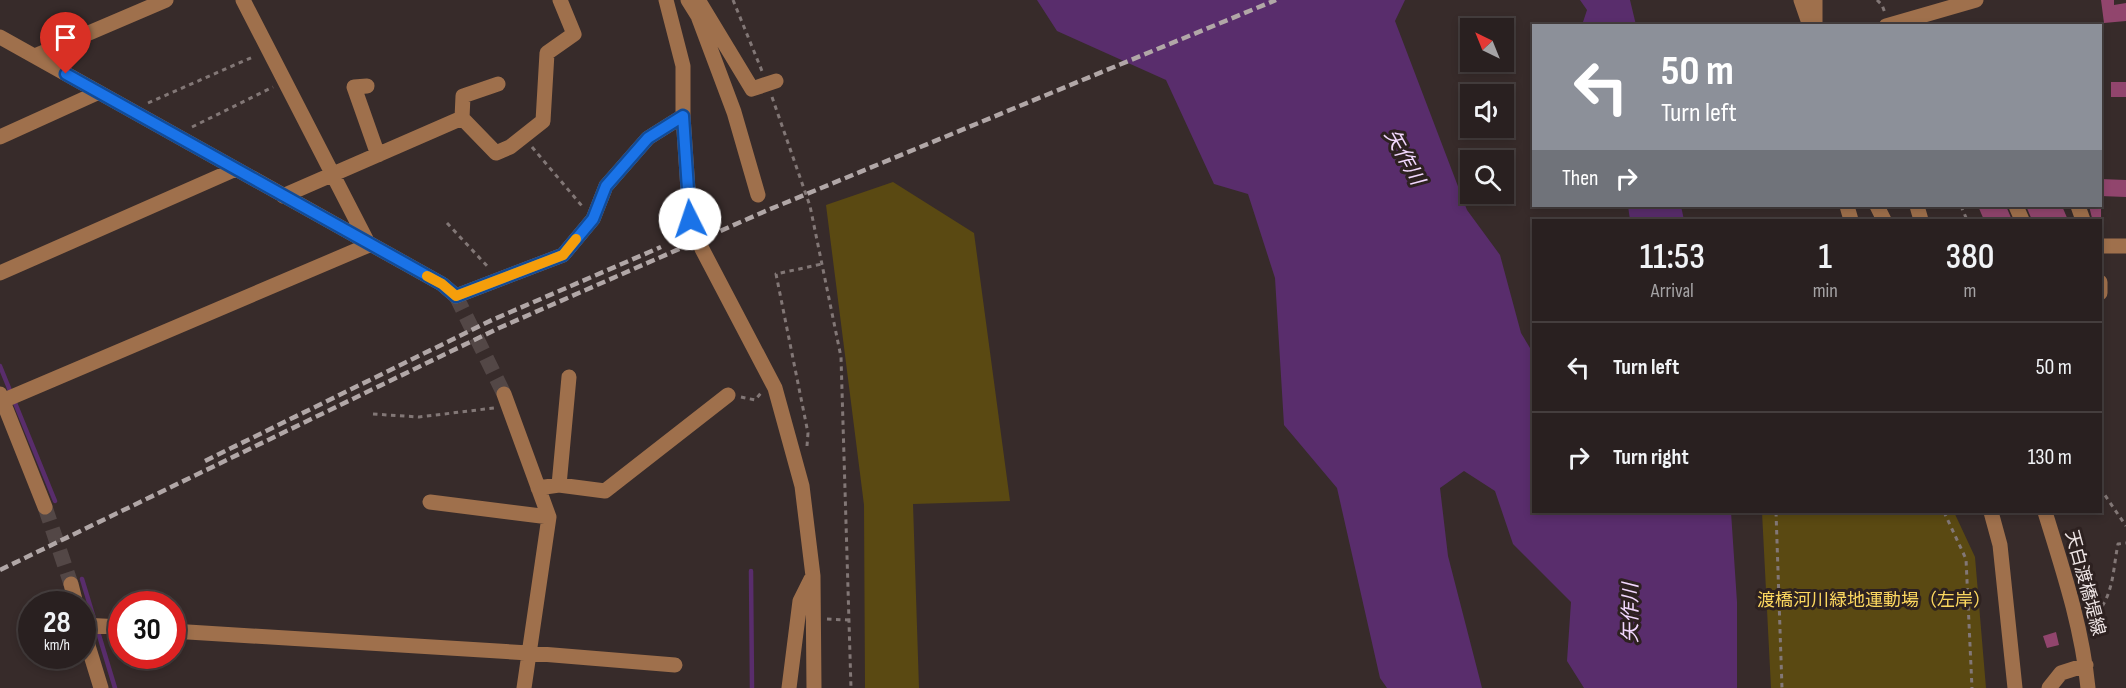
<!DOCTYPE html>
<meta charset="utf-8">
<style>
body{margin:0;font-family:"Sofia Sans Condensed","Noto Sans JP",sans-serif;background:#312829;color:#f1f3f6;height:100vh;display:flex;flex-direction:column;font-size:22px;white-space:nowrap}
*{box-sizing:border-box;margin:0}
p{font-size:20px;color:#a5a3a5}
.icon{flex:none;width:33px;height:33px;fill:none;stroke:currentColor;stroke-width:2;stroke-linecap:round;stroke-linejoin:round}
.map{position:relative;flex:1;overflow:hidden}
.side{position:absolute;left:1532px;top:219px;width:570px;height:294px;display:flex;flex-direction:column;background:#292020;border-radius:0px;box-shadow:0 3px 9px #0003,0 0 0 2px #453e3e}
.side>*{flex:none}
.top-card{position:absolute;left:1532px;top:24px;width:570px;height:183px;border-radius:0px;box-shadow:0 3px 9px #0003,0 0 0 2px #453e3e;background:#8c9099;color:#fff;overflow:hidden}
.needle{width:39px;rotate:317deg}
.tools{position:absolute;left:1460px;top:18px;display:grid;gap:12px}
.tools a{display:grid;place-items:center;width:54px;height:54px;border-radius:0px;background:#292020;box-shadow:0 3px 9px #0003,0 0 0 2px #453e3e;font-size:30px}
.speed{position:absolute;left:18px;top:591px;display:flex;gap:12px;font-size:30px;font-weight:700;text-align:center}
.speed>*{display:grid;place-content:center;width:78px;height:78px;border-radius:50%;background:#292020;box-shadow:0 3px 9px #0003,0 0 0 2px #453e3e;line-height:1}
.speed small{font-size:15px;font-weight:400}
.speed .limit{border:9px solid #d22;background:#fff;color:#111}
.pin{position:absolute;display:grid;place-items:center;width:51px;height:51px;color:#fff;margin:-62px -26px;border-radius:50% 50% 50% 0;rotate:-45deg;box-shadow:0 0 6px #0007}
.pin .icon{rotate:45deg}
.me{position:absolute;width:66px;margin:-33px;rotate:356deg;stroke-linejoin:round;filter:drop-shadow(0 0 4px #0008)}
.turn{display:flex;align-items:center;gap:21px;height:126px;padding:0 30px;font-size:27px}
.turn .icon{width:78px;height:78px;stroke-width:2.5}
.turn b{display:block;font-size:42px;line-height:51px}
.then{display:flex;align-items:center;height:57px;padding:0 30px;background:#0003;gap:12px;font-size:22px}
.eta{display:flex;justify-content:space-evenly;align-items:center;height:102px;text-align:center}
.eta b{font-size:36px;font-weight:600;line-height:42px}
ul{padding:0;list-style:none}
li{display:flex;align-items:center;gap:18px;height:90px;padding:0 30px;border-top:2px solid #453e3e}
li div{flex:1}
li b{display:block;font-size:22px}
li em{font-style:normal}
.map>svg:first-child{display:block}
.green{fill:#5a4912}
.water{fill:#592d6c}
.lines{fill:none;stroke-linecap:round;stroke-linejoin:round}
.stream{stroke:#592d6c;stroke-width:4.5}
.building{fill:#91456d}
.minor-tunnel{stroke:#534746;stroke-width:15;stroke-dasharray:15 8;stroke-linecap:butt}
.path{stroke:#827776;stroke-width:3;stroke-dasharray:4.5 4.5;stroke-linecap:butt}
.minor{stroke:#9f704c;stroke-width:15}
.rail{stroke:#b1a7a7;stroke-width:4.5;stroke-dasharray:9 4.5;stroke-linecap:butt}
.route-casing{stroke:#114b97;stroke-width:15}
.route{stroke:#1a73e8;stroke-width:10}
.slow{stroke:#f59e0b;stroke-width:10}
.labels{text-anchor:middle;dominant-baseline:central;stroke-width:6;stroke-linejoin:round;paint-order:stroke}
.street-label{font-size:18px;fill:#efe6e6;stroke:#2d2120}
.park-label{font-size:18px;fill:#fcd75f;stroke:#2d2120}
.water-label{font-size:20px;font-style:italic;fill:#f2d8fe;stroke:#2d2120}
</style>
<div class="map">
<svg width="2126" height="688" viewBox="0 0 2126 688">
<rect width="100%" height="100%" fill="#372b2a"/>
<!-- green -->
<path class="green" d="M893,182L974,233L1010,501L913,504L919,688H865L864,505L826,205Z
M1762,512H1954L1975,557L1986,688H1771Z"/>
<!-- water -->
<path class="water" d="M1037,0H1405L1395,21L1467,210L1500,255L1521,333L1533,353V512H1731L1737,602V688H1584L1567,661L1571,602L1513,544L1495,491L1464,471L1440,488L1448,556L1482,688H1387L1380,678L1337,488L1284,425L1275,278L1248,194L1214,184L1166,80L1057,31Z
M1580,0H1630L1636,25H1582L1587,10Z
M1628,206H1681L1684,220H1630Z"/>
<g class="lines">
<!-- stream -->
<path class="stream" d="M0,366L55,501
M751,571L752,688
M82,579L115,688"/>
</g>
<!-- building -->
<path class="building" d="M2101,0H2114V5L2126,3V21L2104,23Z
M2111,82H2126V97H2111Z
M2100,179L2126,180V197L2100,196Z
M1978,206H2006L2012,220H1984Z
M2026,206H2062L2068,220H2032Z
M2089,206H2101V218H2092Z
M2056,632L2059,645L2047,648L2043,636Z"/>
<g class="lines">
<!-- minor-tunnel -->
<path class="minor-tunnel" d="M690,219L702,249
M456,296L504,394
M45,507L71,584"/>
<!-- path -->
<path class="path" d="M733,0L762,71
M1877,0L1882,5L1885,13
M772,97L810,206L841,357L851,688
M148,103L255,56
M192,127L273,87
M532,147L582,206
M1961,206L1967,220
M447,223L489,268
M741,397L755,400L761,393
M373,414L419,417L494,408
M807,446L808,433L776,274L822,264
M2100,488L2126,526
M1776,512L1782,688
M1944,512L1966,559L1972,688
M2089,611L2093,614H2096C2114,595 2113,568 2118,544L2126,543
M827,619L848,620"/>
<!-- minor -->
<path class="minor" d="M243,0L369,245
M666,0L683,66V116L690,219
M688,0L698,16L734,112L758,195
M1801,0L1810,26
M1815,0V26
M700,3L752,89L776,81
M1886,26L1976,0
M0,37L442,284L456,296L563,255L593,219L606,186L648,138L683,116
M35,56L166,0
M498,84L463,96L462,118L496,153L510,147L543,121L547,53L574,34L560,0
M367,86L354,87L378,155
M0,137L97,93
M283,196L462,118
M1847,206L1851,220
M1877,206L1884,220
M1917,206L1921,220
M2016,206L2022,220
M2078,206L2083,220
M2100,246H2126
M702,249L775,388L802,486L813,576L814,688
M0,273L236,169
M2100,282V293
M0,394L45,507
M504,394L549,517L524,688
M0,402L369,245
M559,485L569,377
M538,488L559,485L605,491L728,395
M430,502L549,517
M1991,512L2000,545L2015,688
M2045,512C2063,570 2082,627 2088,688
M71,584L76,604
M82,625L122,627
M82,626L101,688
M172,631L529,653L675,665
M789,688L800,601L811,579
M2049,688L2061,673L2086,665"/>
<!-- rail -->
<path class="rail" d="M205,461L492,320L661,247
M0,570L499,328L768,210L1276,0"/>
</g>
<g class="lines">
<!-- route casing -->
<g class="route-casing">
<path id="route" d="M66,74L442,284L456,296L563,255L593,219L606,186L648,138L683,116L690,219"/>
</g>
<!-- route -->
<use href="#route" class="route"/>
<!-- slow -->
<path class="slow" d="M427,276L442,284L456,296L563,255L576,239"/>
</g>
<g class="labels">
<!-- street labels -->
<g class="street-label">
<text transform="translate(2085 583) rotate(75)">天白渡橋堤線</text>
</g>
<!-- park labels -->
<g class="park-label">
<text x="1874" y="600">渡橋河川緑地運動場（左岸）</text>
</g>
<!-- water labels -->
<g class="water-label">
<text transform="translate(1404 157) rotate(61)">矢作川</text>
<text transform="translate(1631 613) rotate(-90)">矢作川</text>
</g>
</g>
</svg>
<div class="tools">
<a><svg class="needle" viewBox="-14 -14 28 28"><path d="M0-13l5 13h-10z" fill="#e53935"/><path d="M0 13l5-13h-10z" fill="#a5a3a5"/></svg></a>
<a><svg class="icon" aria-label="sound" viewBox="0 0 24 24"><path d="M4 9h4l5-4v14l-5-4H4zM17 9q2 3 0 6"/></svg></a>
<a><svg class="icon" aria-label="search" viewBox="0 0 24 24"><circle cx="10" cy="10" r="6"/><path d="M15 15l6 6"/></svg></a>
</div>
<div class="speed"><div>28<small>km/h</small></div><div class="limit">30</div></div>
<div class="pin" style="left:66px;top:74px;background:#d93025"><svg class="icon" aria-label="arrive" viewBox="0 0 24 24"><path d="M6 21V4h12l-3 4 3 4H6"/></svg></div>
<svg class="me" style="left:690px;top:219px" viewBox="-20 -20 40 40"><circle r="19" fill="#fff"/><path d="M0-13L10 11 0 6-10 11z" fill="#1a73e8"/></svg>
<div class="top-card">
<div class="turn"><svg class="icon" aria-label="left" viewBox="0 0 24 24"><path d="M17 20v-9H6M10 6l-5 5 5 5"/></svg><div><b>50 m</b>Turn left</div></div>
<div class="then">Then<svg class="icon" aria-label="right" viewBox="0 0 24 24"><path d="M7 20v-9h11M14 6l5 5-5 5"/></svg></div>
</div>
<section class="side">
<div class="eta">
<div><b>11:53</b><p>Arrival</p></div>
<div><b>1</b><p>min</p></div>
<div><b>380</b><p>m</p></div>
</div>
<ul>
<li><svg class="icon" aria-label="left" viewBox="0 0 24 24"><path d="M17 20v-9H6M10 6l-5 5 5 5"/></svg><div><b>Turn left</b></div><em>50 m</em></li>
<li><svg class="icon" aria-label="right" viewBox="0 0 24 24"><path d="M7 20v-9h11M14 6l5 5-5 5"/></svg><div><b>Turn right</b></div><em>130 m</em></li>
</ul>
</section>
</div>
